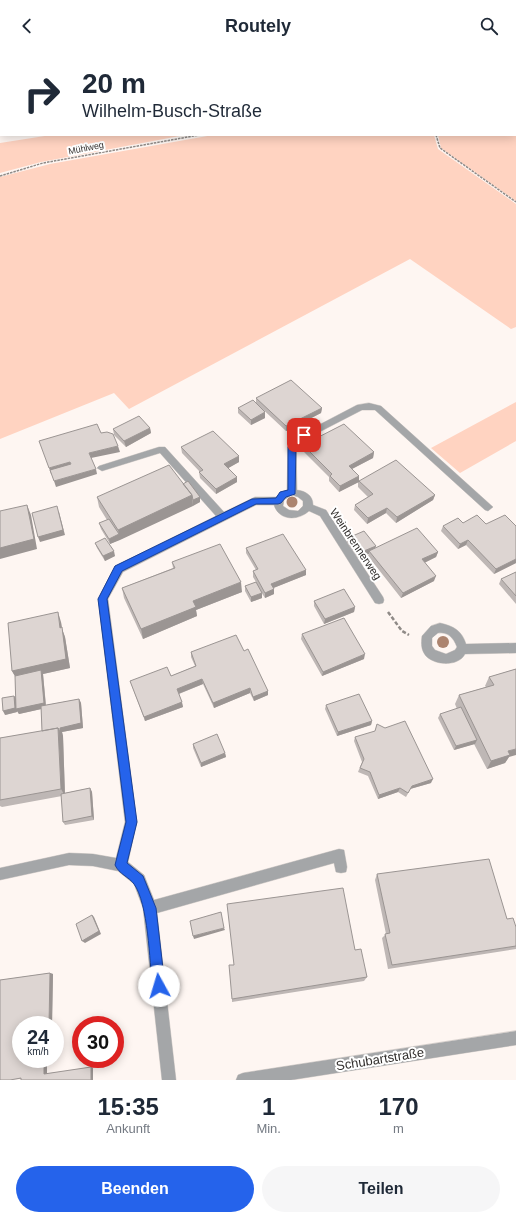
<!DOCTYPE html>
<html lang="de">
<meta charset="utf-8">
<style>
body{margin:0;font-family:Arial,sans-serif;background:#f6f6f7;color:#1f2937;height:100vh;display:flex;flex-direction:column;font-size:15px;white-space:nowrap}
*{box-sizing:border-box;margin:0}
p{font-size:13px;color:#747a83}
.icon{flex:none;width:22px;height:22px;fill:none;stroke:currentColor;stroke-width:2;stroke-linecap:round;stroke-linejoin:round}
.map{position:relative;height:1028px;overflow:hidden}
.sheet{display:flex;flex-direction:column;background:#fff;flex:1}
.sheet>*{flex:none}
.banner{position:absolute;left:0px;top:0px;width:516px;height:84px;box-shadow:0 2px 10px #0003;background:#fff;color:#1f2937;overflow:hidden}
.speed{position:absolute;left:12px;top:964px;display:flex;gap:8px;font-size:20px;font-weight:700;text-align:center}
.speed>*{display:grid;place-content:center;width:52px;height:52px;border-radius:50%;background:#fff;box-shadow:0 2px 10px #0003;line-height:1}
.speed small{font-size:10px;font-weight:400}
.speed .limit{border:6px solid #d22;background:#fff;color:#111}
.pin{position:absolute;display:grid;place-items:center;width:34px;height:34px;color:#fff;margin:-17px;border-radius:8px;box-shadow:0 2px 6px #0006}
.me{position:absolute;width:44px;margin:-22px;rotate:354deg;stroke-linejoin:round;filter:drop-shadow(0 0 3px #0008)}
.turn{display:flex;align-items:center;gap:14px;height:84px;padding:0 16px;font-size:18px}
.turn .icon{width:52px;height:52px;stroke-width:2.5}
.turn b{display:block;font-size:28px;line-height:34px}
.eta{display:flex;justify-content:space-evenly;align-items:center;height:68px;text-align:center}
.eta b{font-size:24px;font-weight:700;line-height:28px}
.action{display:flex;gap:8px;margin-top:auto;padding:8px 16px}
.action a{flex:1;height:46px;border-radius:24px;background:#2563eb;color:#fff;font-size:16px;font-weight:700;line-height:46px;text-align:center}
.action a+a{background:#f6f6f7;color:#1f2937}
header{display:flex;justify-content:space-between;align-items:center;height:52px;padding:0 16px;background:#fff;font-size:18px;font-weight:700}
.map>svg:first-child{display:block}
.green{fill:#ffd3c1}
.lines{fill:none;stroke-linecap:round;stroke-linejoin:round}
.minor-casing{stroke:#d9d2ce;stroke-width:1}
.path-far1{stroke:#8f8a87;stroke-width:1.5;stroke-dasharray:2.5 1;stroke-linecap:butt}
.path{stroke:#8f8a87;stroke-width:2.5;stroke-dasharray:4 2;stroke-linecap:butt}
.minor{fill:#a4a6a8;fill-rule:evenodd}
.tree{fill:#ac846f}
.wall{fill:#beb7b5}
.shaded-wall{fill:#9b9593}
.building{fill:#ddd5d2;stroke:#9b9593}
.route{fill:#2563eb;stroke:#184099}
.labels{text-anchor:middle;dominant-baseline:central;stroke-width:4;stroke-linejoin:round;paint-order:stroke}
.far-street-label{font-size:9px;fill:#312e2c;stroke:#fff}
.street-label{font-size:11px;fill:#312e2c;stroke:#fff}
.near-street-label{font-size:13px;fill:#312e2c;stroke:#fff}
</style>
<header><svg class="icon" aria-label="back" viewBox="0 0 24 24"><path d="M15 5l-7 7 7 7"/></svg>Routely<svg class="icon" aria-label="search" viewBox="0 0 24 24"><circle cx="10" cy="10" r="6"/><path d="M15 15l6 6"/></svg></header>
<div class="map">
<svg width="516" height="1028" viewBox="0 0 516 1028">
<rect width="100%" height="100%" fill="#fef6f2"/>
<!-- green -->
<path class="green" d="M177,0H358V1H177Z
M515,56H516V149L441,96L438,83H515Z
M51,83H185L41,110L0,121V91Z
M213,83H434L438,97L516,152V275L511,277L410,207L129,357L114,341L0,387V125L50,112Z
M516,350V389L460,421L431,396Z"/>
<g class="lines">
<!-- minor casing -->
<g class="minor-casing">
<path id="minor" d="M369,351L381,354L493,455L488,459L485,458L375,358H362L300,390L296,395L297,438C305,439 313,443 313,453L326,458L383,545L384,548L383,551L379,552L375,551L320,464L309,459C298,469 279,469 274,453H256L123,520L108,547L137,770L128,810L144,823L154,848L339,797L344,798L347,815L346,820L341,821L336,820L334,811L157,861L176,1028H162L143,856L134,832L118,819L93,814L69,813L0,828V816L69,801L93,802L116,806L125,770L98,547L115,514L216,464L160,401L102,419L97,416L99,414L159,395H165L224,460L255,445H276L281,440L287,438L288,395L294,386L357,353ZM292,443L298,445L303,449V454L298,459L289,458L283,454L284,448Z
M440,571C454,574 462,579 466,592L516,591V601L465,602C459,614 437,614 427,605C421,599 421,592 422,584L431,574ZM438,581C448,580 453,585 457,595L455,598L446,602L435,598L432,594V586Z
M516,979V993L291,1028H236L238,1023L243,1021Z"/>
</g>
<!-- path-far1 -->
<path class="path-far1" d="M436,83L440,96L516,150
M0,124L43,111L199,83"/>
<!-- path -->
<path class="path" d="M388,560L402,579L409,583"/>
<!-- minor -->
<use href="#minor" class="minor"/>
</g>
<!-- trees -->
<g class="tree">
<circle cx="292" cy="450" r="5.5"/>
<circle cx="443" cy="590" r="6"/>
</g>
<!-- wall -->
<path class="wall" d="M256,346L322,356L321,361L286,379L256,351Z
M238,356L265,366L251,373L238,361Z
M150,376L151,381L126,395L114,383L113,377Z
M303,393L374,400L373,406L352,417L359,424V429L435,443L433,448L396,471L386,461L367,472L354,458L355,453L368,445L358,435V430L339,440L329,429V425L302,398Z
M181,395L239,410L228,416L237,425V430L216,442L200,426L199,420H200L182,401Z
M183,432L200,450L110,492L101,477L99,471L107,468L99,455L97,445Z
M463,471L516,474V511L494,522L466,493L458,497L441,479L443,474Z
M348,486L375,496L438,500L436,505L424,511L434,529L401,546L368,504L369,502L358,506L347,491Z
M95,491L115,504L105,509L97,496Z
M246,496L306,518V523L273,536L274,542L265,546L261,540L262,546L251,550L245,539V534L256,530L253,525V519L256,518L246,501Z
M172,510L242,540L196,558L197,564L143,587L124,546L122,536L173,516Z
M516,520V552L499,532L501,527Z
M314,549L355,555L354,560L324,572L314,554Z
M61,570L62,577L65,585L70,616L43,622L46,653L79,647L81,651L83,676L62,680L63,684L65,741L90,736L92,740L94,768L65,773L63,770L62,744L2,755L0,754V686L42,679L41,657L19,662L17,659V660L5,663L14,644L16,646L15,624L12,619Z
M302,582L364,607L322,624L301,587Z
M244,599L268,639V643L254,649L250,641L214,656L203,632L179,642L183,655L145,669L130,629L171,624L195,614L191,605V600Z
M516,617L509,705L505,711L487,717L474,692L454,698L438,666L440,662L457,657L455,652L459,643L486,635L485,634L489,625Z
M326,653L372,669L371,673L337,684L325,657Z
M355,685L431,731L410,737L406,745L398,740L378,747L368,724L358,720L362,710L354,689Z
M193,692L225,701L226,705L201,715L193,696Z
M377,822L507,867L516,875V897L388,917L382,886L386,882L375,828Z
M355,898L367,925L364,929L232,950V947Z
M50,921L53,922L52,973H21V1007H51V1012L47,1013V1022L91,1015L93,1016V1028H21V1027L0,1028V928Z"/>
<!-- shaded-wall -->
<path class="shaded-wall" d="M322,356L321,361L286,379V374Z
M265,360V366L251,373V368Z
M150,376L151,381L126,395L124,389Z
M118,394L120,400L91,406L89,401Z
M374,400L373,406L348,419L349,414Z
M239,404V410L225,418L224,412Z
M70,410L72,415L51,422L49,416Z
M96,417L97,422L56,435L54,429Z
M359,424V430L339,440L340,434Z
M237,425V430L216,442V437Z
M192,443L193,454L120,488L118,478Z
M435,443L433,448L396,471L397,465Z
M200,445V450L193,454V448Z
M27,453L31,463L37,497L0,507V496Z
M387,456L386,461L367,472L368,466Z
M59,460L65,483L40,490L38,485Z
M119,482L120,488L110,492L109,487Z
M468,488L466,493L458,497L460,492Z
M376,494L374,500L369,499V502L358,506L359,501Z
M114,499L115,504L105,509L103,504Z
M438,500L436,505L420,513L422,507Z
M516,507V511L494,522L496,517Z
M306,518V523L271,537V532Z
M436,524L434,529L401,546L403,541Z
M241,530L242,540L196,558L197,564L143,587L141,577L193,549Z
M274,537V542L265,546V541Z
M262,541V546L251,550V545Z
M355,555L354,560L324,572L325,567Z
M58,560L61,570L62,577L65,585L70,616L43,622L46,656L19,662L17,659V660L5,663L3,659L14,644L17,648V628L12,619L60,576Z
M365,602L364,607L322,624L323,620Z
M202,627L203,632L178,642L177,637Z
M250,636V641L214,656L213,651Z
M268,639V643L254,649L253,645Z
M79,647L81,651L83,676L62,680L63,684L65,744L61,737L58,676H60Z
M182,650L183,655L145,669L144,665Z
M372,669L371,673L337,684L338,680Z
M477,688L475,692L454,698L456,694Z
M516,697V703L509,705L505,711L487,717L491,709L508,699Z
M225,701L226,705L201,715V711Z
M433,727L431,731L410,737L406,745L412,734Z
M90,736L92,740L94,768L92,764Z
M400,736L398,740L378,747L379,743Z
M92,863L94,865L101,882L85,891L82,889Z
M224,876L225,878L194,887L193,884Z
M50,921L53,922L52,973H49Z
M48,1007H51V1012L48,1011Z
M44,1012L47,1013V1023L44,1022Z
M91,1015L93,1016V1028H91Z"/>
<!-- building -->
<path class="building" d="M291,328L322,356L286,374L256,346Z
M253,348L265,360L251,368L238,356Z
M139,364L150,376L124,389L113,377Z
M97,372L101,381L107,380L113,382L118,394L89,401L96,417L54,429L50,418L71,412L70,410L49,416L39,389Z
M344,372L374,400L349,414L359,424L340,434L330,424L332,422L303,393Z
M213,379L239,404L224,412L237,425L216,437L199,420L203,418L181,395Z
M396,408L435,443L397,465L387,456L368,466L355,453L373,442L359,429Z
M169,413L192,443L118,478L97,445Z
M188,429L200,445L193,448L192,443L183,432Z
M27,453L34,487L0,496V459Z
M57,454L63,478L38,485L32,461Z
M477,463L486,472L505,463L516,474V507L496,517L468,488L460,492L443,474L458,466L463,471Z
M109,467L119,482L109,487L99,471Z
M417,476L438,500L422,507L436,524L403,541L369,499Z
M364,479L376,494L359,501L348,486Z
M283,482L306,518L271,532L274,537L265,541L253,519L258,517L246,496Z
M105,486L114,499L103,504L95,491Z
M220,492L241,530L193,549L196,555L141,577L122,536L175,516L172,510Z
M516,520V544L501,527Z
M256,530L262,541L251,545L245,534Z
M344,537L355,555L325,567L314,549Z
M58,560L60,576L62,575L66,607L12,619L8,571Z
M344,566L365,602L323,620L302,582Z
M236,583L244,599L248,597L268,639L253,645L250,636L213,651L202,627L177,637L182,650L144,665L130,629L167,615L171,624L196,614L191,600Z
M516,617V697L508,699L510,703L491,709L459,643L494,633L489,625Z
M41,618L44,651L16,657L15,624Z
M359,642L372,669L338,680L326,653Z
M14,644L15,656L3,659L2,646Z
M79,647L81,671L60,676V680L58,676L42,679L41,654Z
M461,655L477,688L456,694L440,662Z
M405,669L433,727L412,734L408,741L400,736L379,743L370,720L360,716L364,707L355,685L375,679L377,672L385,676Z
M58,676L61,737L0,748V686Z
M217,682L225,701L201,711L193,692Z
M90,736L92,764L63,770L61,742Z
M489,807L507,867L513,866L516,875V894L392,913L385,882L390,881L377,822Z
M343,836L355,898L361,897L367,925L232,947L229,913H234L227,852Z
M221,860L224,876L193,884L190,869Z
M92,863L99,879L82,889L76,872Z
M50,921L49,973H21V1007H48V1011L44,1012V1022L91,1015V1028H21V1026L10,1028H0V928Z"/>
<!-- route -->
<path class="route" d="M304,380L308,383L300,390L296,396L295,442L286,445L281,451L278,452H256L122,519L107,547L137,770L127,811L143,824L156,856L165,934L163,939L159,941L154,939L152,934C150,910 148,851 134,832C129,825 119,822 115,813L126,770L98,547L115,514L252,447L276,446L280,440L288,438V395L294,386Z"/>
<g class="labels">
<!-- far-street labels -->
<g class="far-street-label">
<text transform="translate(86 96) rotate(-11)">Mühlweg</text>
</g>
<!-- street labels -->
<g class="street-label">
<text transform="translate(356 492) rotate(56)">Weinbrennerweg</text>
</g>
<!-- near-street labels -->
<g class="near-street-label">
<text transform="translate(380 1007) rotate(-9)">Schubartstraße</text>
</g>
</g>
</svg>
<div class="speed"><div>24<small>km/h</small></div><div class="limit">30</div></div>
<div class="pin" style="left:304px;top:383px;background:#d93025"><svg class="icon" aria-label="arrive" viewBox="0 0 24 24"><path d="M6 21V4h12l-3 4 3 4H6"/></svg></div>
<svg class="me" style="left:159px;top:934px" viewBox="-20 -20 40 40"><circle r="19" fill="#fff"/><path d="M0-13L10 11 0 6-10 11z" fill="#2563eb"/></svg>
<div class="banner">
<div class="turn"><svg class="icon" aria-label="right" viewBox="0 0 24 24"><path d="M7 20v-9h11M14 6l5 5-5 5"/></svg><div><b>20 m</b>Wilhelm-Busch-Straße</div></div>
</div>
</div>
<section class="sheet">
<div class="eta">
<div><b>15:35</b><p>Ankunft</p></div>
<div><b>1</b><p>Min.</p></div>
<div><b>170</b><p>m</p></div>
</div>
<div class="action"><a>Beenden</a><a>Teilen</a></div>
</section>
